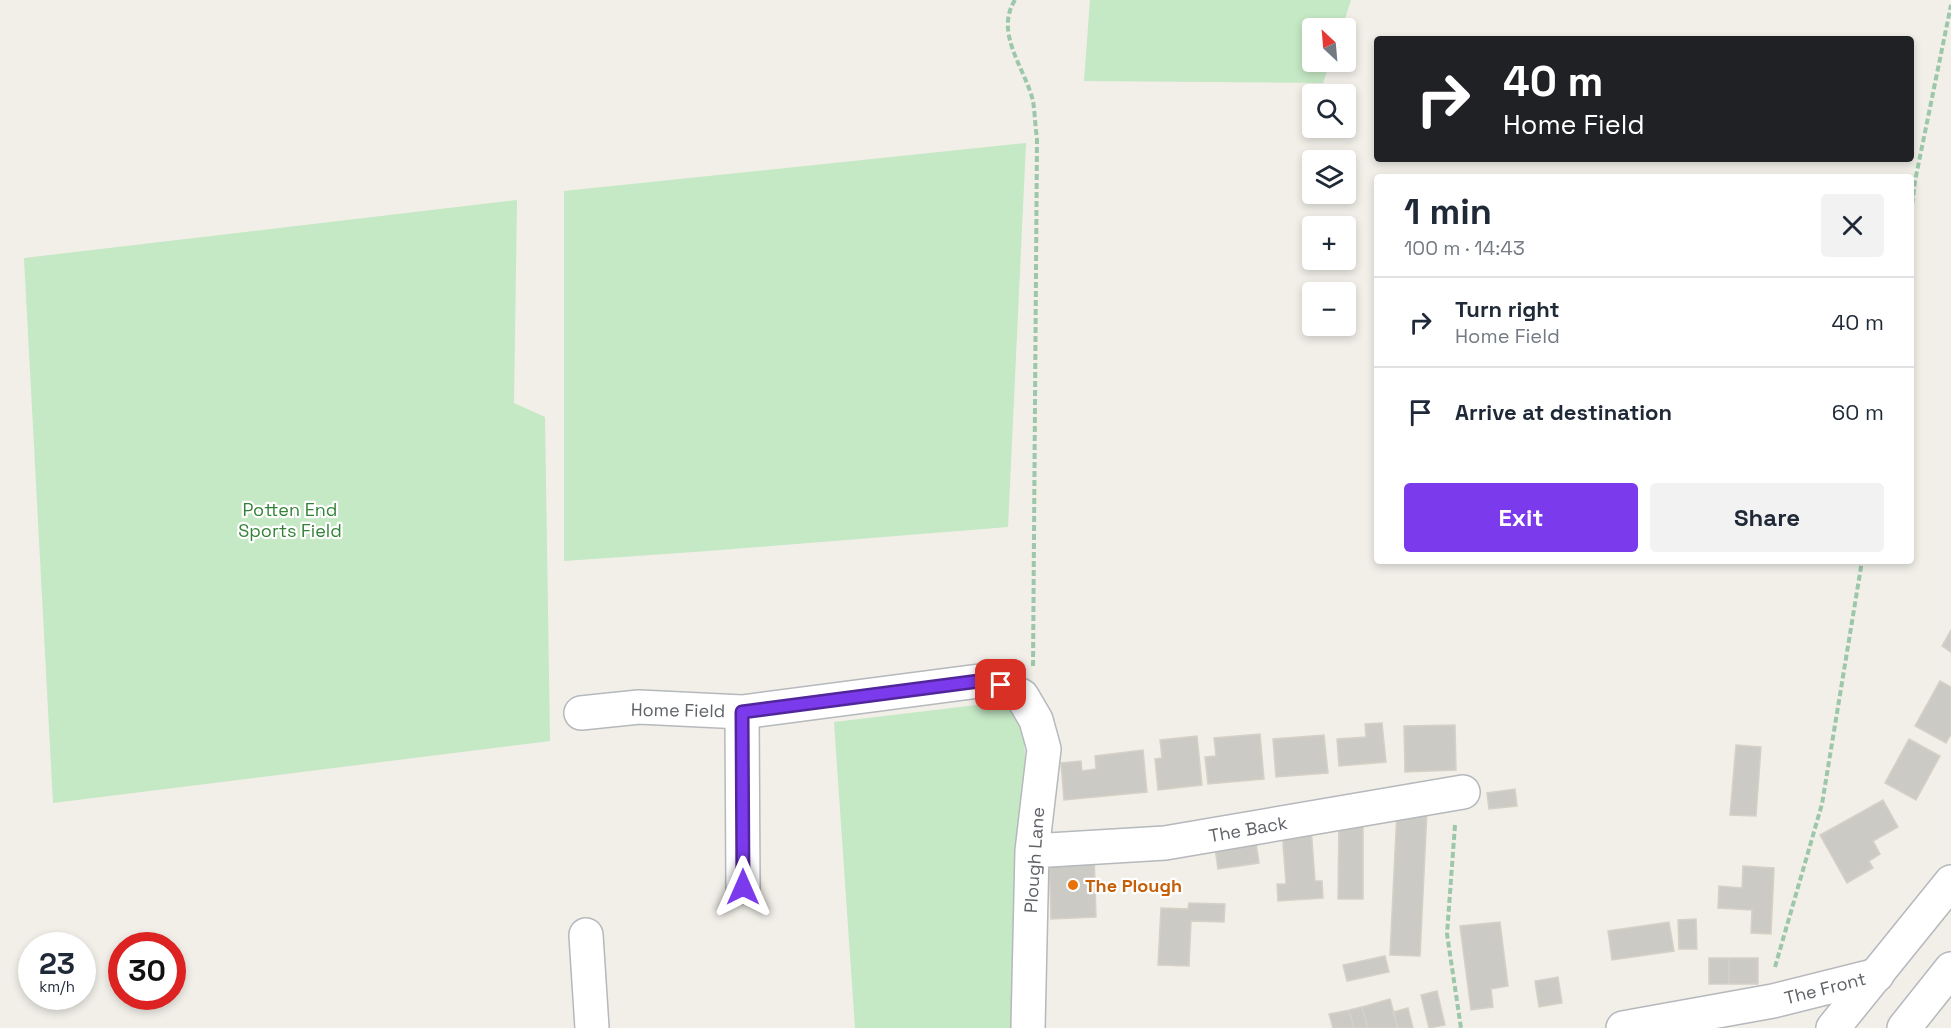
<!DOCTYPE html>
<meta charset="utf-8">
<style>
body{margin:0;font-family:"Space Grotesk",sans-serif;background:#f2f2f3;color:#1f2937;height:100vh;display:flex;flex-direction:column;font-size:22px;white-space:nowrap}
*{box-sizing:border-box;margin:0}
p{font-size:20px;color:#747a83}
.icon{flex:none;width:33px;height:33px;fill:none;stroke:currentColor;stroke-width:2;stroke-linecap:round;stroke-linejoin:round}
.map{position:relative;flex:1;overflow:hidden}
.side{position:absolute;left:1374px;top:174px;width:540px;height:390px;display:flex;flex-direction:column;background:#fff;border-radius:6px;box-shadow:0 3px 9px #0003}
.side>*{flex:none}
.banner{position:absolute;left:1374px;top:36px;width:540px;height:126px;border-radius:6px;box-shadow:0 3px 9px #0003;background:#202124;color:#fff;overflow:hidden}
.needle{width:39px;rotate:334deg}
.tools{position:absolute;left:1302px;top:18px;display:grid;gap:12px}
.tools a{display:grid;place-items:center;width:54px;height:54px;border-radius:6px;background:#fff;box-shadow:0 3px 9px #0003;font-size:30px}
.speed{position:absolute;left:18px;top:932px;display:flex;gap:12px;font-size:30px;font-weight:700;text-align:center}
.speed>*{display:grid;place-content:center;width:78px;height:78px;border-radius:50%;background:#fff;box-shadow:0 3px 9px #0003;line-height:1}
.speed small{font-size:15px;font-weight:400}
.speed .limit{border:9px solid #d22;background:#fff;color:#111}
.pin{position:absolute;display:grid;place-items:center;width:51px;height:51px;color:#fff;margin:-26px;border-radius:12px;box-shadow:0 3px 9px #0006}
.me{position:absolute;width:66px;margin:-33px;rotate:0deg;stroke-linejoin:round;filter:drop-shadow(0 0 4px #0008)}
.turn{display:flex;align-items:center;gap:21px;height:126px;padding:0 30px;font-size:27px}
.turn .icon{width:78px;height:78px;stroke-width:2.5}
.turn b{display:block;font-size:42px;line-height:51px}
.round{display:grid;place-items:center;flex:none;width:63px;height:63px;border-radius:6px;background:#f2f2f3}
.overview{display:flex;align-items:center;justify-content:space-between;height:102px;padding:0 30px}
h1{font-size:36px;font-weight:700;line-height:45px}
.button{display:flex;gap:12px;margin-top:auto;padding:12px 30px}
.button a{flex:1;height:69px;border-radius:6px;background:#7c3aed;color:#fff;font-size:24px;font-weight:700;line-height:69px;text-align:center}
.button a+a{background:#f2f2f3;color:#1f2937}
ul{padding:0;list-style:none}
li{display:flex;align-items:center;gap:18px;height:90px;padding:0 30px;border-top:2px solid #e0e1e3}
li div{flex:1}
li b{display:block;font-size:22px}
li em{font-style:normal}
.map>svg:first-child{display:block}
.green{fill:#c5e8c5}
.building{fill:#cccac5;stroke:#d6d1c6;stroke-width:1.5}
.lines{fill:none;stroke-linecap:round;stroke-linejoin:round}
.minor-casing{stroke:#b5b8bc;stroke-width:36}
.tertiary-casing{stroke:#b5b8bc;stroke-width:36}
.path{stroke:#9cc7a9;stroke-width:4;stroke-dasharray:6 3;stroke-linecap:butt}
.minor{stroke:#fff;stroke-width:33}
.tertiary{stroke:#fff;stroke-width:33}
.route-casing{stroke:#51269a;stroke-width:15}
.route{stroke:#7c3aed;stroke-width:10}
.food-dot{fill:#e8710a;stroke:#fff;stroke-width:2}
.labels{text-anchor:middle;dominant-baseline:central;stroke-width:4.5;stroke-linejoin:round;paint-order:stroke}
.park-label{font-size:18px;fill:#348238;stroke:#fff}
.street-label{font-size:18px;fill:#5f6368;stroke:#fff}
.food-label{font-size:18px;font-weight:bold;fill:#c56008;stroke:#fff;text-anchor:start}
</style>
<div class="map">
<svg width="1951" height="1028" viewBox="0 0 1951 1028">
<rect width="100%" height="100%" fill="#f1efe8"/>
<!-- green -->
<path class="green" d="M1090,0H1351L1342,28H1312V62H1330L1323,83L1084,81Z
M1026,143L1008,527L708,551L564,561V191Z
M517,200L514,403L545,417L550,741L53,803L24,258Z
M1002,702L1017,712L1024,737L1026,775L1017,1028H855L834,722Z"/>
<!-- building -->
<path class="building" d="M1951,630V652L1942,646Z
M1940,681L1951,687V734L1946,743L1915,726Z
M1382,723L1386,762L1339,766L1337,739L1366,737L1365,724Z
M1455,725L1456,770L1405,772L1404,726Z
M1260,734L1264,779L1208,784L1205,757L1216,756L1214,738Z
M1324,735L1328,773L1276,777L1273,739Z
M1197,736L1202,785L1158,790L1155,759L1162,758L1160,740Z
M1909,739L1940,756L1916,800L1885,783Z
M1736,745L1761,747L1756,816L1730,815Z
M1143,750L1147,792L1064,800L1061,763L1081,761L1082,771L1096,769L1095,756Z
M1515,789L1517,806L1489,809L1487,793Z
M1883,800L1898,827L1873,841L1880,854L1869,861L1873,868L1847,883L1820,835Z
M1397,810L1427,811L1420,956L1390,955Z
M1339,817H1363V899H1338Z
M1311,827L1315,881H1322L1323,898L1278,901L1277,884H1286L1282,829Z
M1255,836L1259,863L1218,869L1214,841Z
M1094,851L1096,917L1051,919L1049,853Z
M1743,866L1774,868L1771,934L1751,933L1752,910L1718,908L1719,886L1742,888Z
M1189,903L1225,904L1224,922L1191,921L1189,966L1158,965L1161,908L1188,909Z
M1696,919L1697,949H1679L1678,920Z
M1500,922L1508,986L1491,989L1493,1007L1471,1010L1460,926Z
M1669,922L1674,951L1612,960L1608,931Z
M1385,956L1389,972L1347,981L1343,965Z
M1709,958H1729V984H1709Z
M1729,958H1758V984H1729Z
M1558,977L1562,1003L1539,1007L1535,981Z
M1437,991L1445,1025L1429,1028L1421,995Z
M1390,999L1398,1028H1368L1362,1007Z
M1362,1007L1368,1028H1354L1349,1010Z
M1408,1008L1413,1028H1398L1393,1012Z
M1349,1010L1354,1028H1333L1329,1014Z"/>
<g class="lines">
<!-- minor casing -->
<g class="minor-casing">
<path id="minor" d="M742,712L743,887
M581,713L639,707L742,712L979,681L1001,685L1022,696L1036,720L1044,749L1032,851L1028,1028
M1032,851L1165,843L1463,792
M586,935L592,1028
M1623,1028L1773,1001L1877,975
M1904,1028L1951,969"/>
</g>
<!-- tertiary casing -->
<g class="tertiary-casing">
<path id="tertiary" d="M1833,1028L1951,882"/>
</g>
<!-- path -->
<path class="path" d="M1015,0C994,33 1025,68 1033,101C1035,113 1035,126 1037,138L1033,668
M1911,213L1915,181L1951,5
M1455,825L1447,934L1461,1028
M1775,967L1822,804L1862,561"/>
<!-- minor -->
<use href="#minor" class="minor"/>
<!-- tertiary -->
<use href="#tertiary" class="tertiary"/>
</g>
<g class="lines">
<!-- route casing -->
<g class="route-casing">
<path id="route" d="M743,887L742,712L979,681L1001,685"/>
</g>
<!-- route -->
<use href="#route" class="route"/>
</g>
<!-- markers -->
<circle class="food-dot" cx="1073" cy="885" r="6"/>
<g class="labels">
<!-- park labels -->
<g class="park-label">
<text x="290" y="509">Potten End<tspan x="290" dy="21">Sports Field</tspan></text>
</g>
<!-- street labels -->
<g class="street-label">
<text transform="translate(678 710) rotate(1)">Home Field</text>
<text transform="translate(1248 829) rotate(-10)">The Back</text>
<text transform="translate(1034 860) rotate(-86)">Plough Lane</text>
<text transform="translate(1825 988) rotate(-14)">The Front</text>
</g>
<!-- food labels -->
<g class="food-label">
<text x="1085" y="885">The Plough</text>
</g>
</g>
</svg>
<div class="tools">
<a><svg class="needle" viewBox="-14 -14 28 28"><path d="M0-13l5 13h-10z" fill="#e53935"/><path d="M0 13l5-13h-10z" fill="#747a83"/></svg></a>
<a><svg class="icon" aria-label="search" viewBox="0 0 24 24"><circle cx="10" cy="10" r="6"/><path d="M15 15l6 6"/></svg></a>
<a><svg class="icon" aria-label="layers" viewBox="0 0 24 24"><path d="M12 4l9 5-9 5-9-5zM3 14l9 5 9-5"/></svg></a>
<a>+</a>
<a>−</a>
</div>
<div class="speed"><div>23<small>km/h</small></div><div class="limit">30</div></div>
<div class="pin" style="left:1001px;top:685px;background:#d93025"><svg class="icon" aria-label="arrive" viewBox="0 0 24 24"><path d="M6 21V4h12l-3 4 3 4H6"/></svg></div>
<svg class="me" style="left:743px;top:887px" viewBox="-20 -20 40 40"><path d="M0-17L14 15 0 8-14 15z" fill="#7c3aed" stroke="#fff" stroke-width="4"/></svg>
<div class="banner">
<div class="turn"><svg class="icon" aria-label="right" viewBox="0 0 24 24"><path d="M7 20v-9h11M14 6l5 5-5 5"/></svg><div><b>40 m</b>Home Field</div></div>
</div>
<section class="side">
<div class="overview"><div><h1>1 min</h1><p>100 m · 14:43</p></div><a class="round"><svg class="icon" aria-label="close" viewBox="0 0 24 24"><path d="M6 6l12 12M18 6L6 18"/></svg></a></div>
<ul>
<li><svg class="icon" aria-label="right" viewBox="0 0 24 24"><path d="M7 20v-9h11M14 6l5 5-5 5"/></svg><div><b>Turn right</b><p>Home Field</p></div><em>40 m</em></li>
<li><svg class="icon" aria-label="arrive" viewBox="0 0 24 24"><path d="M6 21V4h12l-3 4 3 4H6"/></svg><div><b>Arrive at destination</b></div><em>60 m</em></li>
</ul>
<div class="button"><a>Exit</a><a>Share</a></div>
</section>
</div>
